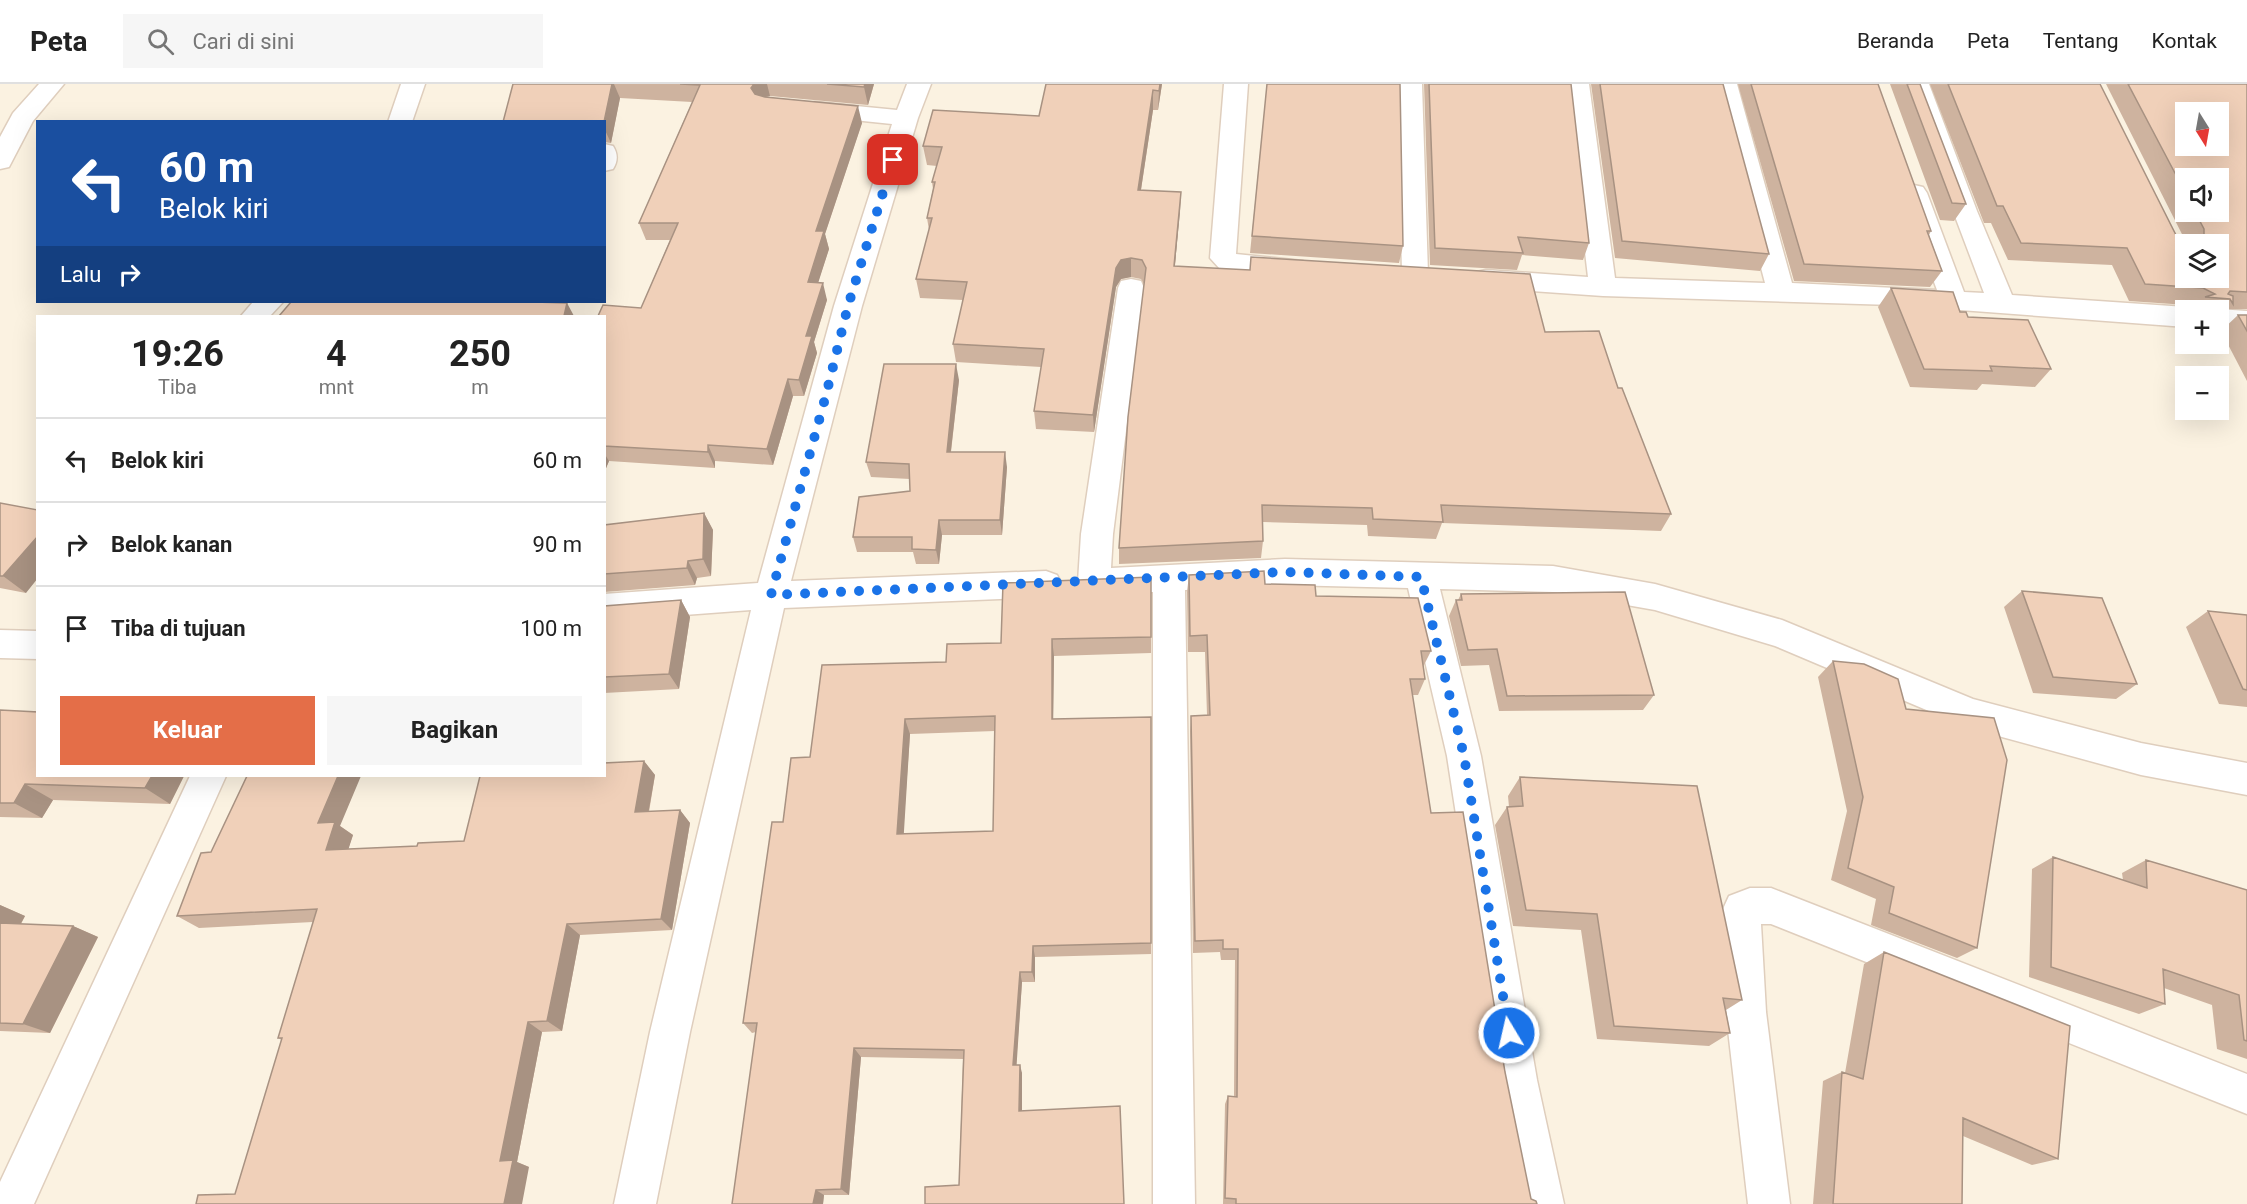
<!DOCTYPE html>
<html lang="id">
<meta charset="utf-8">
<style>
body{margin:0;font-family:Roboto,sans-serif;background:#f6f6f6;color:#222;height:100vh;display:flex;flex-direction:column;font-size:22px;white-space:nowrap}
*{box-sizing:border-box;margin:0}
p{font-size:20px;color:#767676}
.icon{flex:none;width:33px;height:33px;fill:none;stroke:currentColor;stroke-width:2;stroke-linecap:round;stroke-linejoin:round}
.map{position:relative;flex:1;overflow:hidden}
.drawer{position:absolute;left:36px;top:231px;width:570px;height:462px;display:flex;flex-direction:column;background:#fff;border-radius:0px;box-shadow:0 6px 24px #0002}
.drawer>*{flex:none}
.banner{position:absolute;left:36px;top:36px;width:570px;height:183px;border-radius:0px;box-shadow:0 6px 24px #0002;background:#1a4fa0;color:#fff;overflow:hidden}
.needle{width:39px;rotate:169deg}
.fabs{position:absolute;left:2175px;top:18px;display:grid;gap:12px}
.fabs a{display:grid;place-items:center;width:54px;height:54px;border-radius:0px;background:#fff;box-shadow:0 6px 24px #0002;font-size:30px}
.pin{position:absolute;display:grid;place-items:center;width:51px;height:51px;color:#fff;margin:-26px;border-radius:12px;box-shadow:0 3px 9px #0006}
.me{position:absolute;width:66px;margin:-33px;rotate:351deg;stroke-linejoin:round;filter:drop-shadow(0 0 4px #0008)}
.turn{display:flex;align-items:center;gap:21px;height:126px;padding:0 24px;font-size:27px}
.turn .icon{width:78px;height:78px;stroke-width:2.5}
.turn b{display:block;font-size:42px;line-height:51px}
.then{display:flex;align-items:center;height:57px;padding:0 24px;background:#0003;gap:12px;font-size:22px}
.eta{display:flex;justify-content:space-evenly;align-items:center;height:102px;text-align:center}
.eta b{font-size:36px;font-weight:700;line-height:42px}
.button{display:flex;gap:12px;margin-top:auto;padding:12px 24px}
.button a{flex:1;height:69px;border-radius:0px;background:#e46e48;color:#fff;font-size:24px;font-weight:700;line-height:69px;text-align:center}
.button a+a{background:#f6f6f6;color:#222}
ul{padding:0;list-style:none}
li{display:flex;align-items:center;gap:18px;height:84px;padding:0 24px;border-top:2px solid #e0e0e0}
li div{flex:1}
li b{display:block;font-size:22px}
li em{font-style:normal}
header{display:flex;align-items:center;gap:36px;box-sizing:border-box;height:84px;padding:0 30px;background:#fff;border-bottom:2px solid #e0e0e0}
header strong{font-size:28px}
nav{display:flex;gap:33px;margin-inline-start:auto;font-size:21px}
.search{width:420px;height:54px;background:#f6f6f6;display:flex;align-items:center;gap:15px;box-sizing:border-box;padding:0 21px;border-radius:0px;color:#767676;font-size:22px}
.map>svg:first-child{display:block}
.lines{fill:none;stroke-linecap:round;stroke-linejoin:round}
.street-casing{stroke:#dfcebd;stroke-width:3}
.street{fill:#fff;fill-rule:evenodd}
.wall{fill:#ceb39f;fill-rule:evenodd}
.shaded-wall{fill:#a89282}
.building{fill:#f0d0b9;stroke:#a89282;stroke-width:1.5;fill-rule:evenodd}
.route{stroke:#1a73e8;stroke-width:10;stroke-dasharray:0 18}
</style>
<header>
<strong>Peta</strong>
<div class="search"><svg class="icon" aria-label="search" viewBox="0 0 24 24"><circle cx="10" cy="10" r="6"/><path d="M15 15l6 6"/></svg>Cari di sini</div>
<nav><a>Beranda</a><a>Peta</a><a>Tentang</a><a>Kontak</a></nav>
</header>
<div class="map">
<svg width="2247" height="1120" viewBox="0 0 2247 1120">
<rect width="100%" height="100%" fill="#fbf2e1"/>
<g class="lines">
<!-- street casing -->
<g class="street-casing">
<path id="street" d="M39,0H64L33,37L9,83L0,85V53L13,29Z
M401,0H425L412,38H388Z
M907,0H931L918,34L862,222L791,497L1046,487L1057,491L1062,500L1057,509L1046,513L784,524L690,948L656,1120H614L650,948L751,526L604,537V510L758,499L834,222L892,40L815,32L807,30L803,25L807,20L815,18L897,26Z
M1224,0H1248L1236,170L1303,177L1307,183L1303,189L1294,192L1229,188L1220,185L1210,174Z
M1398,0H1422L1428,190L1424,196L1415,199L1406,196L1402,190Z
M1565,0H1589L1615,194L1765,199L1713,0H1737L1792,199L1937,206L1901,109L1905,103L1914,101L1923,103L1927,109L1964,208L1984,209L1905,0H1929L1977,127L2012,211L2186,223L2196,226H2186V243L1893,221L1603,212L1486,204L1477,202L1473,195L1477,188L1486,186L1588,193Z
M604,60L613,62C618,70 618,77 613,85L604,87Z
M1131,195L1141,197L1144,204L1113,450L1111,484L1285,475L1553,482L1655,500L1782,536L1973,615L2141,659L2247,679V711L2141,691L1969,644L1775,562L1655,526L1553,508L1440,505L1481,672L1537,996L1564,1120H1522L1497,996L1447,672L1408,504L1285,501L1185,506L1195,1120H1153V508L1101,509L1094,511L1083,507L1078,498L1081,450L1118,204L1121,197Z
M253,218H283L270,232H241Z
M2218,225L2247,227V247L2218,245V226H2214Z
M0,546L38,547V575L0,574Z
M190,692H226L34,1120H0V1098Z
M1750,804H1771L2247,990V1030L1771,840H1761L1766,928L1790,1120H1748L1726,928L1723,825L1729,812Z"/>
</g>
<!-- street -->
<use href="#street" class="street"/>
</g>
<!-- wall -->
<path class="wall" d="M513,0H874L868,21L770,12L766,13L862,39L825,150L829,165L818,198L827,216L814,258L817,269L804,312H793L773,381L715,377V384L609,377L604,389V232L641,224L670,156H646L639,139L692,18L620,14L611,59L604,58V38Z
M1046,0H1162L1158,26H1153L1141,106L1181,108L1175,182L1250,186L1251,173L1545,248L1618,304L1671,430L1661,447L1442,439L1436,455L1368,452L1367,441L1263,438V457L1261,474L1119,480V464L1144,200L1141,195L1131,193L1121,195L1116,203L1094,348L1036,345L1034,327L1041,283L956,278L953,260L963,216L920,214L916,195L929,146L927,134L933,105L932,98L937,82L927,81L923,62L1039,32Z
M1267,0L1403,162L1399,179L1250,169Z
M1424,0H1571L1589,159L1583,176L1522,171L1517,186L1430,181Z
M1591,0H1723L1769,170L1760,187L1615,174Z
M1738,0H1878L1931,147L1929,151L1942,187L1930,203L1794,197Z
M1890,0H1920L1966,120L1954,137L1940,136Z
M1930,0H2100L2186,194H2218V160H2187L2106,0H2247V225H2228L2218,234V226H2192L2194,224L2187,221L2129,217L2112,181L2008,176L1991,139H1984ZM2186,94L2218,128H2186Z
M1891,204L1960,228L2051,285L2035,303L1982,300L1977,306L1910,303L1878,223Z
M2238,231L2247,247V297L2221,247Z
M959,296L951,368L1007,383L1002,451H942L939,480H916L913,468H857L853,453L910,407V395L871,393L866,378Z
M0,419L26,509L0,504Z
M704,429L713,446L711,492L697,494L695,501L604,508V441Z
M1189,491L1265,500L1316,512L1431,567L1423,583L1425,595L1418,611H1412L1431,729L1505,988L1531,1115L1537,1120H1223L1225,1020L1228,1012H1234L1235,876H1221L1220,868L1193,869L1190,647L1191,632L1207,631L1205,568H1188L1187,508Z
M1003,499L1151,553V569L1054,572L1053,635L1151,859V870L1035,873V898H1022L1016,981L1022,989L959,1101L963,975L861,973L849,1111H824L823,1120H732L756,948L752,949L743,939L783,738L810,673L946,578L1001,559ZM995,647L993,747L903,750L910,650Z
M2022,507L2137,600L2116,615L2033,609L2004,523Z
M1461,510L1654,611L1643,626L1499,627L1489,581L1461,582L1449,532L1456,516H1458Z
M681,516L690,533L679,605L604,609V522Z
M2208,527L2247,531V623L2219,620L2186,543Z
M1833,577L1906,625L1977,864L1957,874L1871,841L1876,815L1831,796L1847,727L1818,593Z
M0,626L184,692L170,720L53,716L42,734L0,733Z
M644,677L655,691L649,728L680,726L690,739L672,846L580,851L562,947L542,948L517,1078L529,1083L235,1110L282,956L278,954L313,838L199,844L177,832L211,768L340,742L353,751L348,765L417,762L464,757Z
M1520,693L1742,916L1726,926L1730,949L1709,962L1597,955L1581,846L1513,842L1495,741L1507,723H1509L1508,712Z
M2053,773L2123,796L2122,789L2146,776L2247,806V975L2217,965L2212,921L2164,904L2165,920L2139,930L2029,893L2032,785Z
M0,821L25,832L21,840L73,842L98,853L50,949L0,947Z
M1884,868L2058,1075L2032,1081L1963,1052L1962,1120H1813L1823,997L1842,988L1845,989L1864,880Z"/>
<!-- shaded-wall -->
<path class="shaded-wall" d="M612,0H614L620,14L611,59L604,44V38Z
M754,0H767L770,12L761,14L756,21L751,4Z
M865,0H874L868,21L864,3Z
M1160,0H1162L1158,26L1159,7Z
M1153,6V26L1138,125V106Z
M858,22L862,39L825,150L829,165L813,215L808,198L816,147Z
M1181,108L1180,128L1173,201L1174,182Z
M1131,174V193L1121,195L1116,203L1094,348L1093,331L1116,184L1121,176Z
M823,199L827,216L814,258L817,269L804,312L799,296L806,252Z
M567,219L574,232H564Z
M956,280L959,296L949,383L947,368Z
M788,295L793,312L773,381L767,365Z
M708,361L715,377V384L708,368Z
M1005,368L1007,383L1002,451L1000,436Z
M604,369L609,377L604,389Z
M704,429L713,446L711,492L703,475Z
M939,436L942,451L939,480L936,466Z
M38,452V494L26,509L3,492Z
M688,477L697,494L695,501L687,484Z
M681,516L690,533L679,605L669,590Z
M1052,555L1054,572L1053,650L1052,635Z
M905,635L910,650L903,763L897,750Z
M644,677L655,691L646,742L635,728Z
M152,692H184L170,720L145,704Z
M338,692H361L340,742L353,751L344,779L326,766L318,739Z
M25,700L53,716L42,734L14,719Z
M680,726L690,739L672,846L661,835Z
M0,821L25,832L15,850L0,843Z
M567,840L580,851L562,947L547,937Z
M73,842L98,853L50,949L23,940Z
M1033,862L1035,873V898L1032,888Z
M1020,888L1022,898L1016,990L1013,981Z
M528,938L542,948L517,1078L529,1083L522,1120H504L500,1077Z
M854,964L861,973L849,1111L841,1105Z
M1020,981L1022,989V1035L1019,1027Z
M816,1106L824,1111L823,1120H813Z"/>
<!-- building -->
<path class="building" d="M513,0H612L604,38H503Z
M680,0H754L751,4L755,10L765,13L858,22L816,147H824L808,198L823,199L806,252H812L799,296L788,295L767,365L708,361V368L604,362V232H598L603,221L641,224L678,139H639L700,1Z
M827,0H865L864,3Z
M1046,0H1160L1159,7L1153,6L1138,106L1181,108L1174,182L1250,186L1251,173L1530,190L1545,248L1599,247L1618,304H1622L1671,430L1441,421L1443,438L1373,435L1372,424L1262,421L1263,457L1119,464L1128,333L1146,184L1142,176L1131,174L1121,176L1116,184L1093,331L1034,327L1044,265L953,260L967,198L916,195L932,134H927L935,98H932L942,63L923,62L933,26L1039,32Z
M1267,0H1400L1403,162L1252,152Z
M1429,0H1571L1589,159L1518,153L1523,169L1435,164Z
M1600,0H1723L1769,170L1622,157Z
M1751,0H1878L1931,147H1927L1942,187L1804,180Z
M1907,0H1920L1966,120L1952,119Z
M1948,0H2100L2186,171V194H2218V160H2204V145L2195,128H2218V94H2186V110L2128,0H2247V208L2230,207L2228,210L2233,212V220L2230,215L2205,213L2215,210L2203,204L2145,200L2127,164L2021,159L2003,122H1997ZM2186,28H2218V62H2186Z
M1891,204L1953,208L1960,228H1966L1968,233L2028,236L2051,285L1990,282L1992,287L1924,285Z
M291,218H534L567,219L564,232H279Z
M2238,231H2247V247Z
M884,280H956L947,368H1005L1000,436H939L936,466L912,465V453H853L859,413L910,407L909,380L866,378Z
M0,419L38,426V452L3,492H0Z
M704,429L703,475L688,477L687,484L604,490V441Z
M1264,487L1265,500L1315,501L1316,512L1418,514L1431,567H1421L1425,595H1410L1431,729L1463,728L1505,988L1531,1115L1536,1117L1537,1120H1236V1115L1225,1114L1228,1012L1237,1013L1238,865H1223V856L1195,857L1191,632L1210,631L1207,551L1190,552L1189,491Z
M1151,493V553L1052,555V635L1151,633V859L1033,862L1032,888H1020L1013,981H1020L1019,1027L1120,1022L1124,1120H925V1103L959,1101L964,966L854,964L841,1105L816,1106L813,1120H732L757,939H743L772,738H783L791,674L810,673L822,581L946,578L947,560L1001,559L1003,499ZM995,632L993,747L897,750L905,635Z
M2022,507L2102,514L2137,600L2053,593Z
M1625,508L1654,611L1507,612L1497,565L1468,566L1456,516H1462L1461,510Z
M681,516L669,590L604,593V522Z
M2208,527L2247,531V606L2243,605Z
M1833,577L1864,580L1898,595L1906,625L1994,634L2007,676L1977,864L1889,829L1894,803L1848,784L1863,713Z
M0,626L38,628V692H152L145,704L25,700L14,719H0Z
M644,677L635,728L680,726L661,835L567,840L547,937L528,938L500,1077L513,1076L504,1120H196L198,1111L235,1110L282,954H278L317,825L177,832L201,769L211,768L247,692H338L318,739L335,738L326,766L417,762L418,759L464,757L480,692H604V679Z
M1520,693L1697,702L1742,916L1723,914L1730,949L1614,942L1597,830L1526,826L1507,723L1523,722Z
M2053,773L2147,804L2146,776L2247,806V957L2244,956L2239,911L2163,885L2165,920L2051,883Z
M0,839L73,842L23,940L0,939Z
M1884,868L2070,942L2058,1075L1963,1034L1962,1120H1833L1842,988L1863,995Z"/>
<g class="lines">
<!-- route -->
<path class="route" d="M893,76L848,222L826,311L771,511L1285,488L1421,493L1464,672L1509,949"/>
</g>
</svg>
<div class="fabs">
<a><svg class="needle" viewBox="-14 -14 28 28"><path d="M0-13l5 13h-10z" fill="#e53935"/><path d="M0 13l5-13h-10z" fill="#767676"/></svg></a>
<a><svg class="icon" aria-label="sound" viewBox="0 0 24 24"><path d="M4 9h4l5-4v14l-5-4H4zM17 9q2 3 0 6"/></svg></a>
<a><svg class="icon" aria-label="layers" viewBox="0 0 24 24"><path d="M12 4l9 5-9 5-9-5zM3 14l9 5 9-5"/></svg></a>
<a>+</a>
<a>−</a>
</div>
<div class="pin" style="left:893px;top:76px;background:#d93025"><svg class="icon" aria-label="arrive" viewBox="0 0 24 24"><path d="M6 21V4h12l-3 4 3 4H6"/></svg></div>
<svg class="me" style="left:1509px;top:949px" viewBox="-20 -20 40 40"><circle r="17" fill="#1a73e8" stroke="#fff" stroke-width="3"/><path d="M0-11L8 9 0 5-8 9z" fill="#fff"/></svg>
<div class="banner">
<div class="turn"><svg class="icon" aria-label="left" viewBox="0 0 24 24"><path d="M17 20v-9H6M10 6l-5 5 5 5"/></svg><div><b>60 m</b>Belok kiri</div></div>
<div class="then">Lalu<svg class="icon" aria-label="right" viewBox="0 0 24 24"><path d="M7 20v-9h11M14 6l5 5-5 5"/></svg></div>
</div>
<section class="drawer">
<div class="eta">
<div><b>19:26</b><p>Tiba</p></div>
<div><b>4</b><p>mnt</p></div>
<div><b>250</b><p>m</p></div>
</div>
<ul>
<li><svg class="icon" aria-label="left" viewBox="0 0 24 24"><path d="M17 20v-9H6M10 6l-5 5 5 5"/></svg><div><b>Belok kiri</b></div><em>60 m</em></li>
<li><svg class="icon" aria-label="right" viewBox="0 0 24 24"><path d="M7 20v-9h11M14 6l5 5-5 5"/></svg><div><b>Belok kanan</b></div><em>90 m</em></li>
<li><svg class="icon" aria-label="arrive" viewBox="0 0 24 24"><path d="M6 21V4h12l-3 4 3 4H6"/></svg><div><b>Tiba di tujuan</b></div><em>100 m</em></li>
</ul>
<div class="button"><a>Keluar</a><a>Bagikan</a></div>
</section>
</div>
